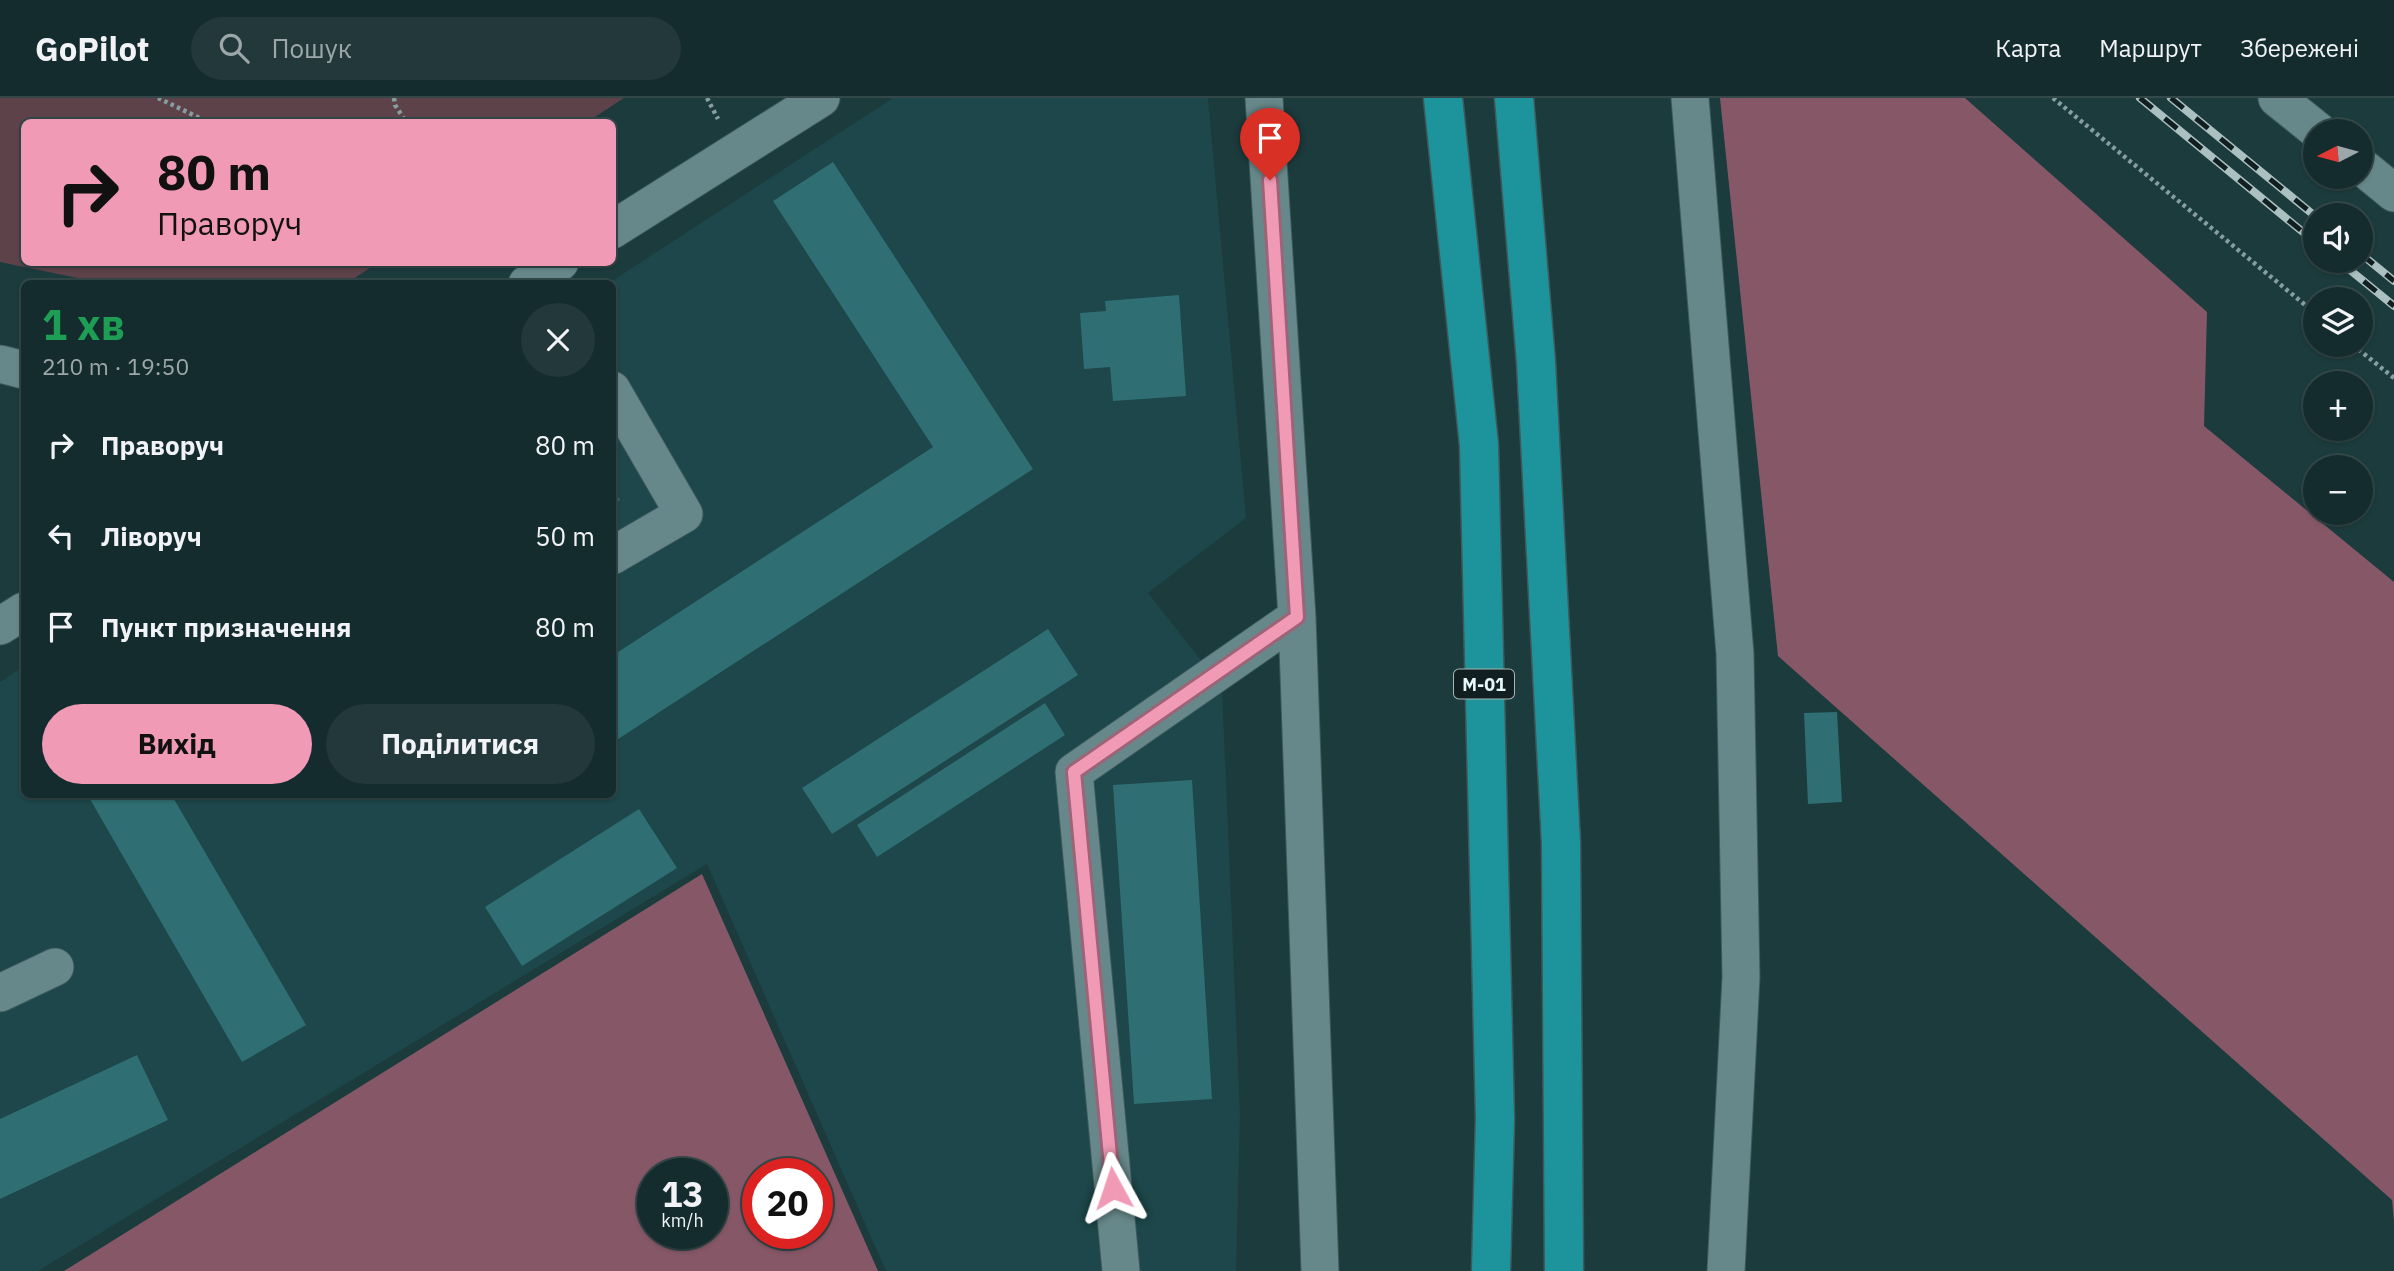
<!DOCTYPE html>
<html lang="uk">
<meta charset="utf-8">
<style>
body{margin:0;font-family:"IBM Plex Sans",sans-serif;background:#22383a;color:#f1f3f6;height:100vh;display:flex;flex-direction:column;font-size:26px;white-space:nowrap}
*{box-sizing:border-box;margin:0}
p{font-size:23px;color:#9da7aa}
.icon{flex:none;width:38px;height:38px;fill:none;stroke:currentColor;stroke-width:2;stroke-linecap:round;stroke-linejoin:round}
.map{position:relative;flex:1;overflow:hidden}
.drawer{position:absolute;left:21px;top:182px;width:595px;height:518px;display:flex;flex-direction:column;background:#152c2e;border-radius:10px;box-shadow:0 2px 5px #0004,0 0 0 2px #34484a}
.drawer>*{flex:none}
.hud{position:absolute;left:21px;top:21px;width:595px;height:147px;border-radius:10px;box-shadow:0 2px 5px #0004,0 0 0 2px #34484a;background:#f09ab6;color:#111;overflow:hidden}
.needle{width:46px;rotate:264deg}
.controls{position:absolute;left:2303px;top:21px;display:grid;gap:14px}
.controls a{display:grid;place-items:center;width:70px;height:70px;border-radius:50%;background:#152c2e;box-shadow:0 2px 5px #0004,0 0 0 2px #34484a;font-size:35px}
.speed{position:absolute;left:637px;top:1060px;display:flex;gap:14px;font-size:35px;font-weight:700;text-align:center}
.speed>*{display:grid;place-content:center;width:91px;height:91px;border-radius:50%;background:#152c2e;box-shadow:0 2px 5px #0004,0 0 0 2px #34484a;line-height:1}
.speed small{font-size:18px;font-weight:400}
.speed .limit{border:10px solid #d22;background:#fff;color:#111}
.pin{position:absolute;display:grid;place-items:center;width:60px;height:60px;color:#fff;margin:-72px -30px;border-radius:50% 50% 50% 0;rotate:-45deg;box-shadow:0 0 7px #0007}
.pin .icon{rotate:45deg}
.me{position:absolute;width:77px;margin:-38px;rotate:355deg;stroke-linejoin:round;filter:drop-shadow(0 0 5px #0008)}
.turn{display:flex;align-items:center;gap:24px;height:147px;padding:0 21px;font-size:32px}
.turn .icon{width:91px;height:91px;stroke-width:2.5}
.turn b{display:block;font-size:49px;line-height:60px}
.round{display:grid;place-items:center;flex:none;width:74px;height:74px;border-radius:37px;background:#22383a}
.summary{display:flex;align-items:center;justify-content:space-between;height:119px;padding:0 21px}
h1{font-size:42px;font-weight:700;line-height:52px;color:#1e9e55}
.cta{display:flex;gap:14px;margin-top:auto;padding:14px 21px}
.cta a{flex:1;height:80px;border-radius:42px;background:#f09ab6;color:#111;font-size:28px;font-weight:700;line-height:80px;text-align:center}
.cta a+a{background:#22383a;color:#f1f3f6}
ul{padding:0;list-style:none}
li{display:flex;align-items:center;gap:21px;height:91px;padding:0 21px}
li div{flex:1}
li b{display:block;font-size:26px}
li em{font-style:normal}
header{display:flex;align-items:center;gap:42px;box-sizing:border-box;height:98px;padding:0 35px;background:#152c2e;border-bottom:2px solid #34484a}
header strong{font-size:33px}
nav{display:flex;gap:38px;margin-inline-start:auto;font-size:24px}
.search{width:490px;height:63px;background:#22383a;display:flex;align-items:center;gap:18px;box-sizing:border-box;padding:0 24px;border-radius:38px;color:#9da7aa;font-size:26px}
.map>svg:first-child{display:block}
.built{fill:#1d474a}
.green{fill:#5d424a}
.forest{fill:#865867;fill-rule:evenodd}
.building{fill:#2f6e72}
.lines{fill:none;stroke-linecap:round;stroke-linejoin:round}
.minor-casing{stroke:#3d595b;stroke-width:39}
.highway-casing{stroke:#3d595b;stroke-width:41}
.path{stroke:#869e9f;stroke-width:4.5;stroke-dasharray:3.5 3.5;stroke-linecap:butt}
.minor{stroke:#67888a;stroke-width:37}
.highway{stroke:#1d949c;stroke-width:38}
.rail-casing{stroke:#aac0c1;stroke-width:8}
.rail{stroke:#121f20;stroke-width:5;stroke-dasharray:16;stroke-linecap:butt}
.route-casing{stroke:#9c6476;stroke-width:18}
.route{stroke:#f09ab6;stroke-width:12}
.labels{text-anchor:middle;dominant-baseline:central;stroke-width:7;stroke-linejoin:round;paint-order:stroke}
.shield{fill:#121f20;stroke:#a6b6b7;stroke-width:2}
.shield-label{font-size:18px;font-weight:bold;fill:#e5f7f8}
</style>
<header>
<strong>GoPilot</strong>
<div class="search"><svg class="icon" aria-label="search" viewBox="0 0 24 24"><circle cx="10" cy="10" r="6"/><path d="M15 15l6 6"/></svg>Пошук</div>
<nav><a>Карта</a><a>Маршрут</a><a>Збережені</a></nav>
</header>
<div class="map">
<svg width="2394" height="1173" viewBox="0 0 2394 1173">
<rect width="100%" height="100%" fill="#1c3b3d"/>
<!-- built -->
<path class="built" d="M893,0H1208L1246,420L1148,495L1222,589L1240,1017L1236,1173H886L707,766L38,1173H0V584L24,568V696H612V186L609,185Z"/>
<!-- green -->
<path class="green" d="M0,0H624L587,24H24V164L377,165L346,186L102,185L0,164Z"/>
<!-- forest -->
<path class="forest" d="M1720,0H1965L2207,214L2204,328L2394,484V1124L2392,1102L1778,558Z
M702,776L878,1173H64ZM653,1076H712V1136H653ZM758,1076H817V1136H758Z"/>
<!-- building -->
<path class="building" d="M833,64L1033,371L612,645V558L933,349L773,103Z
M1179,197L1186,298L1113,303L1110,269L1084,271L1080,215L1106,213L1105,203Z
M612,389L620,402L612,407Z
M1048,531L1078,577L832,736L802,690Z
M1045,605L1065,637L877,759L857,727Z
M1837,614L1842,704L1808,706L1804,615Z
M1192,682L1212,1001L1134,1006L1113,687Z
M87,696H171L306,927L242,964Z
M639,711L677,770L522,868L485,809Z
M137,957L168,1022L0,1101V1021Z"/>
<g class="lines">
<!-- minor casing -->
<g class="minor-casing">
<path id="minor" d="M1264,0L1297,519L1320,1173
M1690,0L1735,556L1741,879L1726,1173
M2277,0L2318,33
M2361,68L2394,95
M612,132L821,0
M527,186L560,164
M0,266L24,272
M612,292L684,416L612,458
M0,528L24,513
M0,895L55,869
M1121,1173L1074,674L1297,519"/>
</g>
<!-- highway casing -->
<g class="highway-casing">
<path id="highway" d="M1443,0L1479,347L1495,1021L1491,1173
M1514,0L1536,264L1561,745L1564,1173"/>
</g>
<!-- path -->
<path class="path" d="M158,0L208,24
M394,0L395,7L406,24
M707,0L718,21
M2053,0L2315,215
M2353,247L2394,280"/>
<!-- minor -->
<use href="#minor" class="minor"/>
<!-- highway -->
<use href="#highway" class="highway"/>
<!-- rail casing -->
<g class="rail-casing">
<path id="rail" d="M2140,0L2315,144
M2171,0L2315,118
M2361,156L2394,183
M2339,163L2394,208"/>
</g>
<!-- rail -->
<use href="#rail" class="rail"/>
</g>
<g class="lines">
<!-- route casing -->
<g class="route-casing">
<path id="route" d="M1113,1090L1074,674L1297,519L1270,82"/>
</g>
<!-- route -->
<use href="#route" class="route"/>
</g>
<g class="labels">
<!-- shield labels -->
<rect class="shield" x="1454" y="571.5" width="60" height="29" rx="5"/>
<g class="shield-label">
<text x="1484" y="586">М-01</text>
</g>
</g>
</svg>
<div class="controls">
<a><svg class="needle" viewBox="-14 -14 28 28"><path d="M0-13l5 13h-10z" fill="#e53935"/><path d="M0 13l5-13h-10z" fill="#9da7aa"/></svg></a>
<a><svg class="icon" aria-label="sound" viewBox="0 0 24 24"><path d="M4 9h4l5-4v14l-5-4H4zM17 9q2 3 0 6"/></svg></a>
<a><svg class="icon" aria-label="layers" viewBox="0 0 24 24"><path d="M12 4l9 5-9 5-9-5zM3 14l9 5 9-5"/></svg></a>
<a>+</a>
<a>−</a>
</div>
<div class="speed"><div>13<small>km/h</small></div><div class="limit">20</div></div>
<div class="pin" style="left:1270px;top:82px;background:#d93025"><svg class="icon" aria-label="arrive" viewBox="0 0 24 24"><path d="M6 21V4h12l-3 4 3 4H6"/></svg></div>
<svg class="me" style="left:1113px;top:1090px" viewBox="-20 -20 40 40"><path d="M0-17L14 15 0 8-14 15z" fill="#f09ab6" stroke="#fff" stroke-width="4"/></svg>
<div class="hud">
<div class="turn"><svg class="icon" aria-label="right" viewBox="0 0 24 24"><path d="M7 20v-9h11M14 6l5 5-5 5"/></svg><div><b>80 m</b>Праворуч</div></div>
</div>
<section class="drawer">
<div class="summary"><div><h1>1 хв</h1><p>210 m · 19:50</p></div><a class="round"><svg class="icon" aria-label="close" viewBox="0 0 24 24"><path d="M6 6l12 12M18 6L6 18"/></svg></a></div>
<ul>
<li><svg class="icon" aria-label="right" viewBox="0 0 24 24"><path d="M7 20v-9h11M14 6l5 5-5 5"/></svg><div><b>Праворуч</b></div><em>80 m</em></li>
<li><svg class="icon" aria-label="left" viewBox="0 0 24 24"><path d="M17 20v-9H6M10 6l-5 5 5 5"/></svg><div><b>Ліворуч</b></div><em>50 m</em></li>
<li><svg class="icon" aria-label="arrive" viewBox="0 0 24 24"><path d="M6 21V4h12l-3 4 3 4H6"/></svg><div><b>Пункт призначення</b></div><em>80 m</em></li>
</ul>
<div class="cta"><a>Вихід</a><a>Поділитися</a></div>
</section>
</div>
